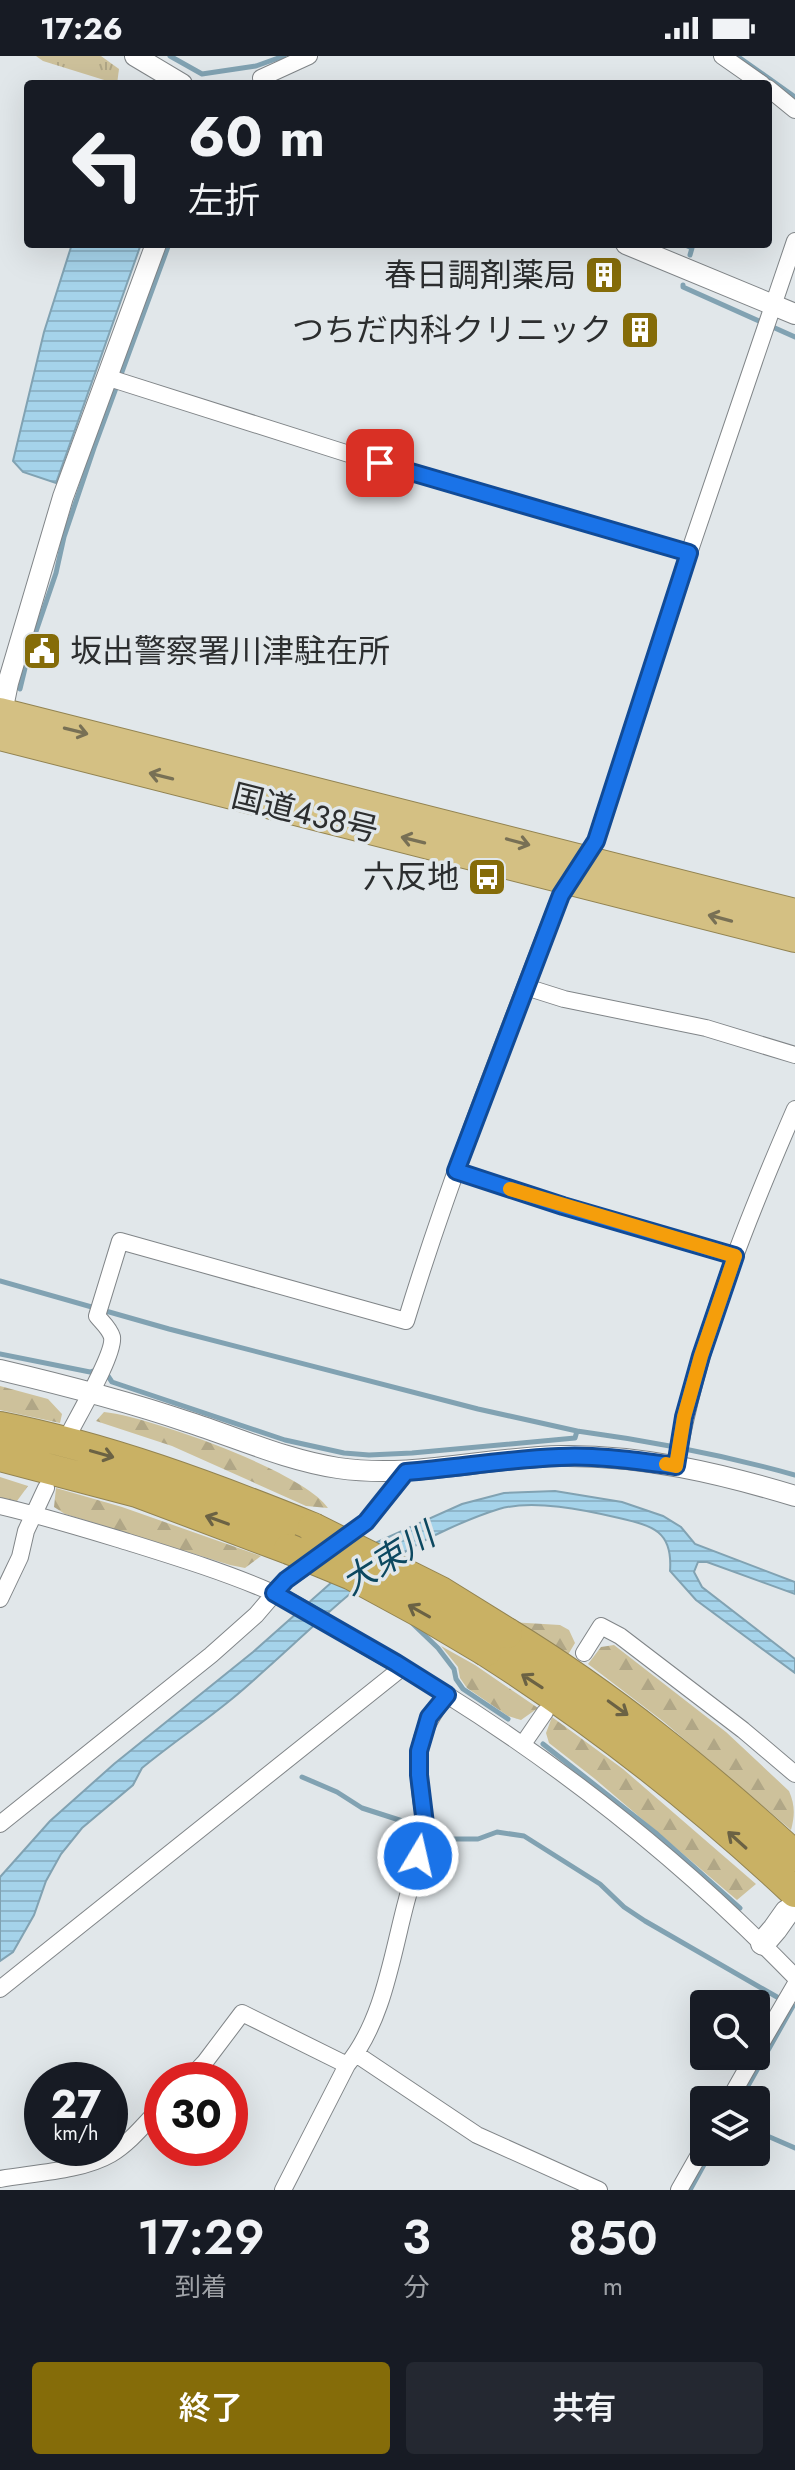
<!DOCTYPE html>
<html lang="ja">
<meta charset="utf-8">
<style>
body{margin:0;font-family:Jost,"Noto Sans JP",sans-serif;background:#242831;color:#f1f3f6;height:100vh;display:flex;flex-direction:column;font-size:30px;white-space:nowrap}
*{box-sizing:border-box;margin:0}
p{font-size:26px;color:#9ea1a6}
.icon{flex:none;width:44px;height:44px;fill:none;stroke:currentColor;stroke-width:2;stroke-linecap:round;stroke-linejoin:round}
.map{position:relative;height:2134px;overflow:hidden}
.drawer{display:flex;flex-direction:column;background:#171b24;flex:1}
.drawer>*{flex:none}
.banner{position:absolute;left:24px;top:24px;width:748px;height:168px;border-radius:8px;box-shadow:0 8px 32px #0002;background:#171b24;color:#f1f3f6;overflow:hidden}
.tools{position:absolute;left:690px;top:1934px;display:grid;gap:16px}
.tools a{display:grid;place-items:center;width:80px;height:80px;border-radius:8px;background:#171b24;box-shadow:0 8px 32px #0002;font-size:40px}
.speed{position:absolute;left:24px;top:2006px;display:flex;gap:16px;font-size:40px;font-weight:700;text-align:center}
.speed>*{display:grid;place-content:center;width:104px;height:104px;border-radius:50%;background:#171b24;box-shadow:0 8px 32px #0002;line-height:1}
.speed small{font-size:20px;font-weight:400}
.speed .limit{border:12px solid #d22;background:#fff;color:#111}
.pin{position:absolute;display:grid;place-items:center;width:68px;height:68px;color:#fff;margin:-34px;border-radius:16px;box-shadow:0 4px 12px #0006}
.me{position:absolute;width:88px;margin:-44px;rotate:9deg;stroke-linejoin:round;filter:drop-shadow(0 0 6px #0008)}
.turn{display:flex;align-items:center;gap:28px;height:168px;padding:0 32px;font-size:36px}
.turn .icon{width:104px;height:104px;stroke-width:2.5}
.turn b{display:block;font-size:56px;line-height:68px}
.eta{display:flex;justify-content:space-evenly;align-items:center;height:136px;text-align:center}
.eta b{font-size:48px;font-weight:600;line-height:56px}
.cta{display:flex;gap:16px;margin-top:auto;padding:16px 32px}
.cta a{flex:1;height:92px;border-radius:8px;background:#856c09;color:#fff;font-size:32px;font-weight:600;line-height:92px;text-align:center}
.cta a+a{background:#242831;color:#f1f3f6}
.status{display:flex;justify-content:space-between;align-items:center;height:56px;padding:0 40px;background:#171b24;direction:ltr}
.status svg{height:22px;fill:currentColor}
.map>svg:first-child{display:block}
.grass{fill:url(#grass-tufts)}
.forest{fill:url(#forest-firs)}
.water{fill:url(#water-rules);stroke:#81a2b2;stroke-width:2}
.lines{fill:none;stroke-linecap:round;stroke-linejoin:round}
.stream{stroke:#81a2b2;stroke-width:5}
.minor-casing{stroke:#808588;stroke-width:18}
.tertiary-casing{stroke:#808588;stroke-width:22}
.secondary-casing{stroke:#808588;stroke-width:26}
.trunk-casing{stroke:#928351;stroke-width:30}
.motorway-casing{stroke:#928351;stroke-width:32}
.minor{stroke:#fff;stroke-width:16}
.tertiary{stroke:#fff;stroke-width:20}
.secondary{stroke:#fff;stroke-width:24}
.trunk{stroke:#d4c083;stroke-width:28}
.motorway{stroke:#c9b164;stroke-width:30}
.motorway-bridge-casing{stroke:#928351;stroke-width:32;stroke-linecap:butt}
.motorway-bridge{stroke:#c9b164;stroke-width:30}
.oneway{stroke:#787055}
.oneway2{stroke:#6b6244}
.route-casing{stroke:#114b97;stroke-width:20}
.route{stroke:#1a73e8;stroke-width:14}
.slow{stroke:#f59e0b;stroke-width:14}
.labels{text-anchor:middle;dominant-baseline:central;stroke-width:7;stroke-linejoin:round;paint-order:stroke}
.poi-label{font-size:32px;fill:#2c2e2f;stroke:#e1e7ea;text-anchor:end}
.street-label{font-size:32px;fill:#2c2e2f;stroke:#e1e7ea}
.water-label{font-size:34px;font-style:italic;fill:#0c4860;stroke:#e1e7ea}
</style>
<div class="status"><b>17:26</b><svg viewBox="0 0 49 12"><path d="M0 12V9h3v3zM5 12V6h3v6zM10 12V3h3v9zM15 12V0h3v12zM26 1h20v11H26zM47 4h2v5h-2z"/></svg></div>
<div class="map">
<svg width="795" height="2134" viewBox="0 0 795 2134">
<defs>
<pattern id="grass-tufts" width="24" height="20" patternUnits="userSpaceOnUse" patternTransform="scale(2)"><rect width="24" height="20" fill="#cdc19b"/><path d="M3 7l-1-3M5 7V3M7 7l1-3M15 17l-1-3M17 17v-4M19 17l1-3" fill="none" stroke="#b0a686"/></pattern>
<pattern id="forest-firs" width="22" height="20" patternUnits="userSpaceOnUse" patternTransform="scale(2)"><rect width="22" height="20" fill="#cdc19b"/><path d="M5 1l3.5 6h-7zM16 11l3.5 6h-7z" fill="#b0a686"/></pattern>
<pattern id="water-rules" width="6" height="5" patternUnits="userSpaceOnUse" patternTransform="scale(2)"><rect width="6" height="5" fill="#a5d3ea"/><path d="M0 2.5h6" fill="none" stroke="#8eb5c9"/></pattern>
</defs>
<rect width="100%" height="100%" fill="#e1e7ea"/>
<!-- grass -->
<path class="grass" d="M36,0H101L119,13L117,28L43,5Z"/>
<!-- forest -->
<path class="forest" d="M0,1330L48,1343L62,1358L60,1367L0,1354Z
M104,1356C147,1360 305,1416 328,1452L306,1450L172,1390L96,1365Z
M0,1421L28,1430L17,1445L0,1443Z
M56,1432L122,1451L261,1500L245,1512L230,1509L65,1458L54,1451Z
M510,1566L560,1569L569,1574L575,1587L566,1602Z
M614,1589L726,1676L789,1735C795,1749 795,1759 791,1774L664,1666L588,1608L601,1591Z
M441,1590L475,1609L538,1652L521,1664L508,1660L467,1632L460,1622L458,1611Z
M552,1661L623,1713L756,1828L737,1844L595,1723L549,1687L546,1677Z"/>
<!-- water -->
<path class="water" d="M72,188H141L56,427L23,416L13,405L44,276Z
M555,1435L622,1446L663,1460L681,1471L695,1488L795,1526V1538L707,1506H698L694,1516L702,1531L795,1603V1617L696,1544L670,1515C673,1475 653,1470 619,1462C585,1454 533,1443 499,1453C470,1462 425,1482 400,1499C340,1541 289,1595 233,1642C204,1666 171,1688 142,1712L133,1729L82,1772L61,1798L46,1825L34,1859L13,1896L0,1905V1821L50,1765L114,1708L253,1596L377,1486L462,1448L504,1437Z"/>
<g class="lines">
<!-- stream -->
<path class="stream" d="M170,0L202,18L256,10L284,0
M737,0L795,41
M683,188L692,192L690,199
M683,229V231L795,281
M20,633L29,596L56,517L64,481L94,392L169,188
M0,1225L169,1273L478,1353L577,1375
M0,1298L90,1316L96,1314
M106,1317L112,1326L285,1384L344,1397L369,1399L412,1397L575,1382L577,1375C651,1385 723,1399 795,1419
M412,1567L438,1592L454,1613L456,1623L463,1633L508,1663
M543,1688L657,1778L740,1852
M302,1721L337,1736L362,1752L418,1770
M431,1783H478L497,1776L524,1780L600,1828L624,1851L645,1865L777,1941
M740,2044L793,1950L791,1949
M756,2075L795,2092
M690,2134L711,2096"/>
<!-- minor casing -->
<g class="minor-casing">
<path id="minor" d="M722,0L762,28
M261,22L309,0
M768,32L795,54
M106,321L352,399L689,497
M526,931L564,943L706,972L795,999
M456,1115L563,1150L735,1200
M70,1376C79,1358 115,1297 112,1281C110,1273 102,1266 97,1260L120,1185L406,1265C449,1124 503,988 556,851L561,839L596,785L689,497L795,185
M676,1410C698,1285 745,1168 795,1053
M0,1450C43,1460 85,1473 128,1486C176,1501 225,1516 271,1536C303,1550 334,1572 365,1590C523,1679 669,1791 795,1921
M335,1489L366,1466L406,1416
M0,1543L20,1501L26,1475L46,1432
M584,1597L601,1570L620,1580L743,1674L795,1718
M523,1688L545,1656
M0,1768L211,1599L256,1559L286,1524L317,1503
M0,1933L403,1611
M756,1996L795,1929
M356,1998L477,2079L599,2134
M188,2024L205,2006L242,1957L347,2009
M729,2044L754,2000
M0,2123C34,2117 82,2115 111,2098C131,2086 146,2066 162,2050
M283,2134L347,2009C384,1964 392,1898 407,1843C413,1820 423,1795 425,1772C425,1762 422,1752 421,1742C415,1696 418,1675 447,1639
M679,2134L704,2090"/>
</g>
<!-- tertiary casing -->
<g class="tertiary-casing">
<path id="tertiary" d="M135,0L182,28
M626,188L795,258
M0,666L8,627L63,441L156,188
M0,1314C64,1329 126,1345 188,1366C238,1382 286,1404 338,1412C414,1423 487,1401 562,1400C642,1399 719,1417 795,1440"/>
</g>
<!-- secondary casing -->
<g class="secondary-casing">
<path id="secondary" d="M763,1887L775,1873L787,1856"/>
</g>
<!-- trunk casing -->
<g class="trunk-casing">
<path id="trunk" d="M0,656L795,857
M0,680L795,882"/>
</g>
<!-- motorway casing -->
<g class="motorway-casing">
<path id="motorway" d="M0,1371C107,1392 211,1431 313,1472
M0,1400L137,1436L289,1493
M507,1577C612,1641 705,1718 795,1800
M486,1595C597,1666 699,1746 795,1836"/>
</g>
<!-- minor -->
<use href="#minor" class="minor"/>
<!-- tertiary -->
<use href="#tertiary" class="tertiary"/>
<!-- secondary -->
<use href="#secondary" class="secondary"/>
<!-- trunk -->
<use href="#trunk" class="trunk"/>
<!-- motorway -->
<use href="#motorway" class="motorway"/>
<!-- motorway-bridge casing -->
<g class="motorway-bridge-casing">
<path id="motorway-bridge" d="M313,1472L441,1536L507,1577
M289,1493L352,1519L422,1557L486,1595"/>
</g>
<!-- motorway-bridge -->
<use href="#motorway-bridge" class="motorway-bridge"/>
</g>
<!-- one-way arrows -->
<defs><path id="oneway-shaft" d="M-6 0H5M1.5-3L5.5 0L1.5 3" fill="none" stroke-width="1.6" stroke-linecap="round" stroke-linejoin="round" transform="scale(2)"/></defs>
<g class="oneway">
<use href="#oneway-shaft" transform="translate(76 675) rotate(14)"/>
<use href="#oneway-shaft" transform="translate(161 720) rotate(-166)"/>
<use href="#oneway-shaft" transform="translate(413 784) rotate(-166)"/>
<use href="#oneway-shaft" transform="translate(518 786) rotate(15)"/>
<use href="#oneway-shaft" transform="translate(720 862) rotate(-165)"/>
</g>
<g class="oneway2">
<use href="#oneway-shaft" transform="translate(102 1398) rotate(16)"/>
<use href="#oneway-shaft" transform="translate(217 1464) rotate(-160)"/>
<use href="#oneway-shaft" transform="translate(419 1555) rotate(-151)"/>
<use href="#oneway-shaft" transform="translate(532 1625) rotate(-147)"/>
<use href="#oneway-shaft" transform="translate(618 1652) rotate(36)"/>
<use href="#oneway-shaft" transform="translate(737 1784) rotate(-138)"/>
</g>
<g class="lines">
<!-- route casing -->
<g class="route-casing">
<path id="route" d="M380,407L689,497L596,785L561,839L456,1115L563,1150L735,1200L701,1300L684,1361L676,1410C637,1405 598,1399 559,1401C508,1403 457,1412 406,1416L366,1466L286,1524L274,1537L396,1607L447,1639L429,1661L419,1695V1719L425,1768L418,1800"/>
</g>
<!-- route -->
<use href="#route" class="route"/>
<!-- slow -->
<path class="slow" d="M510,1133L735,1200L701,1300L684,1361L676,1410L666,1408"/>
</g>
<!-- icons -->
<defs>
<g id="building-square" transform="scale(2)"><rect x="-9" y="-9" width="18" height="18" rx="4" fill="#856c09" stroke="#e1e7ea"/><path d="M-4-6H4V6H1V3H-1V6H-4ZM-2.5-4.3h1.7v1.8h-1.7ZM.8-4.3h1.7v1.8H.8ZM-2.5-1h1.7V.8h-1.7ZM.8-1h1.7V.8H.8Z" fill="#fff"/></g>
<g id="civic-square" transform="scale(2)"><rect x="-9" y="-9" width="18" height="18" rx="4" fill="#856c09" stroke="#e1e7ea"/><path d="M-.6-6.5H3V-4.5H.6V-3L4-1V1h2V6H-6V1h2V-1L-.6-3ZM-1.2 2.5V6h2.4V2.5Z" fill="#fff"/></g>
<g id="bus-square" transform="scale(2)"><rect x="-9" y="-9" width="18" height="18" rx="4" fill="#856c09" stroke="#e1e7ea"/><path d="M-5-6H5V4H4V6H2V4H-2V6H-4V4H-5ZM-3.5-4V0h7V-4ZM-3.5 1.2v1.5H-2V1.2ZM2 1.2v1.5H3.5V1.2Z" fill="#fff"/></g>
</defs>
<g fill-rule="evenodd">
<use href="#building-square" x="604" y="219"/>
<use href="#building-square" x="640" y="274"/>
<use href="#civic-square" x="42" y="595"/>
<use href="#bus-square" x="487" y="821"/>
</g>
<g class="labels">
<!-- poi labels -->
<g class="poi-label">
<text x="576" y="219">春日調剤薬局</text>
<text x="612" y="274">つちだ内科クリニック</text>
<text x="70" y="595" text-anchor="start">坂出警察署川津駐在所</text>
<text x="459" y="821">六反地</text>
</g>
<!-- street labels -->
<g class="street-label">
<text transform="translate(305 757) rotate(14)">国道438号</text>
</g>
<!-- water labels -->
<g class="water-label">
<text transform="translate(388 1503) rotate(-32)">大束川</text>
</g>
</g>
</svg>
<div class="tools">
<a><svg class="icon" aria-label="search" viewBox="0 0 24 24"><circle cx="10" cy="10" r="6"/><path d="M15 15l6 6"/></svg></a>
<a><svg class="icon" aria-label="layers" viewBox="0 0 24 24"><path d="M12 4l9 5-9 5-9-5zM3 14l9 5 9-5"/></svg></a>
</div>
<div class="speed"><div>27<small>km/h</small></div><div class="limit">30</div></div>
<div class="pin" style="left:380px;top:407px;background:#d93025"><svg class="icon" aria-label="arrive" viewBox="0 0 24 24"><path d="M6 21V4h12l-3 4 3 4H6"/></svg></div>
<svg class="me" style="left:418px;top:1800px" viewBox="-20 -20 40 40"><circle r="17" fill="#1a73e8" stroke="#fff" stroke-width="3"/><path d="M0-11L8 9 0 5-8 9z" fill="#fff"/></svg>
<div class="banner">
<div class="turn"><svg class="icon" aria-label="left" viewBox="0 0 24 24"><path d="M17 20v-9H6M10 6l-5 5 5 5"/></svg><div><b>60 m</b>左折</div></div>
</div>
</div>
<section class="drawer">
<div class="eta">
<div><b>17:29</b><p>到着</p></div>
<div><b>3</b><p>分</p></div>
<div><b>850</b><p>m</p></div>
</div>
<div class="cta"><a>終了</a><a>共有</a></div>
</section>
